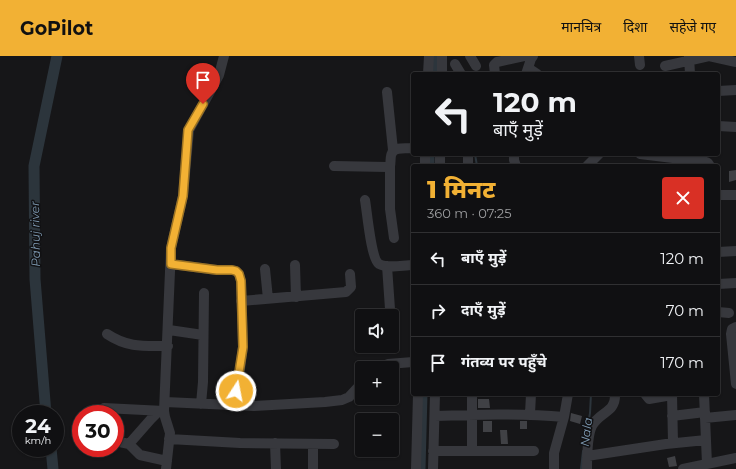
<!DOCTYPE html>
<html lang="hi">
<meta charset="utf-8">
<style>
body{margin:0;font-family:Montserrat,"Noto Sans Devanagari",sans-serif;background:#19191b;color:#f1f3f6;height:100vh;display:flex;flex-direction:column;font-size:15px;white-space:nowrap}
*{box-sizing:border-box;margin:0}
p{font-size:13px;color:#9c9d9f}
.icon{flex:none;width:22px;height:22px;fill:none;stroke:currentColor;stroke-width:2;stroke-linecap:round;stroke-linejoin:round}
.map{position:relative;flex:1;overflow:hidden}
.side{position:absolute;left:411px;top:108px;width:309px;height:232px;display:flex;flex-direction:column;background:#101012;border-radius:4px;box-shadow:0 1px 3px #0004,0 0 0 1px #303032}
.side>*{flex:none}
.banner{position:absolute;left:411px;top:16px;width:309px;height:84px;border-radius:4px;box-shadow:0 1px 3px #0004,0 0 0 1px #303032;background:#101012;color:#f1f3f6;overflow:hidden}
.tools{position:absolute;left:355px;top:253px;display:grid;gap:8px}
.tools a{display:grid;place-items:center;width:44px;height:44px;border-radius:4px;background:#101012;box-shadow:0 1px 3px #0004,0 0 0 1px #303032;font-size:20px}
.speed{position:absolute;left:12px;top:349px;display:flex;gap:8px;font-size:20px;font-weight:700;text-align:center}
.speed>*{display:grid;place-content:center;width:52px;height:52px;border-radius:50%;background:#101012;box-shadow:0 1px 3px #0004,0 0 0 1px #303032;line-height:1}
.speed small{font-size:10px;font-weight:400}
.speed .limit{border:6px solid #d22;background:#fff;color:#111}
.pin{position:absolute;display:grid;place-items:center;width:34px;height:34px;color:#fff;margin:-41px -17px;border-radius:50% 50% 50% 0;rotate:-45deg;box-shadow:0 0 4px #0007}
.pin .icon{rotate:45deg}
.me{position:absolute;width:44px;margin:-22px;rotate:11deg;stroke-linejoin:round;filter:drop-shadow(0 0 3px #0008)}
.turn{display:flex;align-items:center;gap:14px;height:84px;padding:0 16px;font-size:18px}
.turn .icon{width:52px;height:52px;stroke-width:2.5}
.turn b{display:block;font-size:28px;line-height:34px}
.round{display:grid;place-items:center;flex:none;width:42px;height:42px;border-radius:4px;background:#19191b}
.head{display:flex;align-items:center;justify-content:space-between;height:68px;padding:0 16px}
h1{font-size:24px;font-weight:800;line-height:30px;color:#f2b134}
ul{padding:0;list-style:none}
li{display:flex;align-items:center;gap:12px;height:52px;padding:0 16px;border-top:1px solid #303032}
li div{flex:1}
li b{display:block;font-size:15px}
li em{font-style:normal}
header{display:flex;align-items:center;gap:24px;box-sizing:border-box;height:56px;padding:0 20px;background:#f2b134;color:#111}
header strong{font-size:19px}
nav{display:flex;gap:22px;margin-inline-start:auto;font-size:14px}
.map>svg:first-child{display:block}
.lines{fill:none;stroke-linecap:round;stroke-linejoin:round}
.stream{stroke:#2c353c;stroke-width:2}
.canal{stroke:#2c353c;stroke-width:7}
.river{stroke:#2c353c;stroke-width:11}
.building{fill:#404145}
.minor{stroke:#37383d;stroke-width:10}
.route-casing{stroke:#9d7322;stroke-width:10}
.route{stroke:#f2b134;stroke-width:7}
.labels{text-anchor:middle;dominant-baseline:central;stroke-width:3;stroke-linejoin:round;paint-order:stroke}
.water-label{font-size:12px;font-style:italic;fill:#7f9bb3;stroke:#111113}
</style>
<header>
<strong>GoPilot</strong>
<nav><a>मानचित्र</a><a>दिशा</a><a>सहेजे गए</a></nav>
</header>
<div class="map">
<svg width="736" height="413" viewBox="0 0 736 413">
<rect width="100%" height="100%" fill="#161618"/>
<g class="lines">
<!-- stream -->
<path class="stream" d="M475,98L477,110
M588,369L590,357L591,338
M581,413L583,395"/>
<!-- canal -->
<path class="canal" d="M434,18V0
M431,110V98
M422,413L424,338"/>
<!-- river -->
<path class="river" d="M46,358L35,223L34,110L57,0
M51,392L53,413"/>
</g>
<!-- building -->
<path class="building" d="M736,114V124L729,126V115Z
M478,343H489L490,352H478Z
M571,357L582,360L580,368L570,365Z
M483,365H492V376H483Z
M520,365H527V373H520Z
M500,374H507L508,388H501Z
M675,400L677,410L669,411L667,402Z"/>
<g class="lines">
<!-- minor -->
<path class="minor" d="M470,0L476,10
M639,0L640,9
M689,0L690,18
M455,8L461,18
M665,10L709,0L736,6
M528,12L537,18
M428,18L429,0
M442,18V0
M495,18L494,9L497,6L524,0
M526,18L531,3L533,0
M718,35L736,34
M387,36L393,94
M718,70L736,71
M468,98V110
M514,98V104L516,110
M640,98L706,106L708,107L710,110
M334,110L387,111L390,110C391,106 390,100 392,97C395,90 407,93 413,92
M390,110V153L394,182
M425,110V98
M440,110V98
M587,110L599,98
M718,139H736
M365,144C367,155 371,203 379,208C388,213 403,209 413,209
M718,196L736,195
M171,208L217,214H232L236,215L239,218L241,225L243,291L239,320L233,350
M295,209L296,241
M387,210L390,253
M265,213L268,243
M718,228L736,227
M241,245L346,236L351,231L350,218
M718,256L729,257
M736,271L732,273L731,278L736,328
M169,274L203,279
M107,278C128,292 144,290 168,290
M379,312L388,308L413,306
M472,338V395
M645,338L649,343L672,339
M672,338L673,387
M704,338L707,408
M165,346L254,350L325,346L342,344L349,341L362,327
M201,348L203,326L204,237
M104,352L164,355
M530,358L531,338
M435,360C478,358 520,357 564,361
M672,360L705,356
M705,362L736,359
M169,383L240,387L334,388
M115,385L129,388L140,399L167,405
M275,387L276,413
M129,388L151,363L159,355
M433,395H534
M587,400L666,388L706,384
M166,413L170,377L165,361L164,355L171,192L183,140L189,74L219,19L224,0
M313,413V388
M416,413L418,338
M433,413L435,338
M554,413V397L564,361L568,338
M587,413C587,401 587,380 592,370C600,355 616,357 615,338
M683,413L736,402"/>
</g>
<g class="lines">
<!-- route casing -->
<g class="route-casing">
<path id="route" d="M203,48L188,74L183,140L171,192V208L217,214H232L236,215L239,218L241,225L243,291L236,335"/>
</g>
<!-- route -->
<use href="#route" class="route"/>
</g>
<g class="labels">
<!-- water labels -->
<g class="water-label">
<text transform="translate(35 178) rotate(-91)">Pahuj river</text>
<text transform="translate(586 376) rotate(-83)">Nala</text>
</g>
</g>
</svg>
<div class="tools">
<a><svg class="icon" aria-label="sound" viewBox="0 0 24 24"><path d="M4 9h4l5-4v14l-5-4H4zM17 9q2 3 0 6"/></svg></a>
<a>+</a>
<a>−</a>
</div>
<div class="speed"><div>24<small>km/h</small></div><div class="limit">30</div></div>
<div class="pin" style="left:203px;top:48px;background:#d93025"><svg class="icon" aria-label="arrive" viewBox="0 0 24 24"><path d="M6 21V4h12l-3 4 3 4H6"/></svg></div>
<svg class="me" style="left:236px;top:335px" viewBox="-20 -20 40 40"><circle r="17" fill="#f2b134" stroke="#fff" stroke-width="3"/><path d="M0-11L8 9 0 5-8 9z" fill="#fff"/></svg>
<div class="banner">
<div class="turn"><svg class="icon" aria-label="left" viewBox="0 0 24 24"><path d="M17 20v-9H6M10 6l-5 5 5 5"/></svg><div><b>120 m</b>बाएँ मुड़ें</div></div>
</div>
<section class="side">
<div class="head"><div><h1>1 मिनट</h1><p>360 m · 07:25</p></div><a class="round" style="background:#d93025;color:#fff"><svg class="icon" aria-label="close" viewBox="0 0 24 24"><path d="M6 6l12 12M18 6L6 18"/></svg></a></div>
<ul>
<li><svg class="icon" aria-label="left" viewBox="0 0 24 24"><path d="M17 20v-9H6M10 6l-5 5 5 5"/></svg><div><b>बाएँ मुड़ें</b></div><em>120 m</em></li>
<li><svg class="icon" aria-label="right" viewBox="0 0 24 24"><path d="M7 20v-9h11M14 6l5 5-5 5"/></svg><div><b>दाएँ मुड़ें</b></div><em>70 m</em></li>
<li><svg class="icon" aria-label="arrive" viewBox="0 0 24 24"><path d="M6 21V4h12l-3 4 3 4H6"/></svg><div><b>गंतव्य पर पहुँचे</b></div><em>170 m</em></li>
</ul>
</section>
</div>
